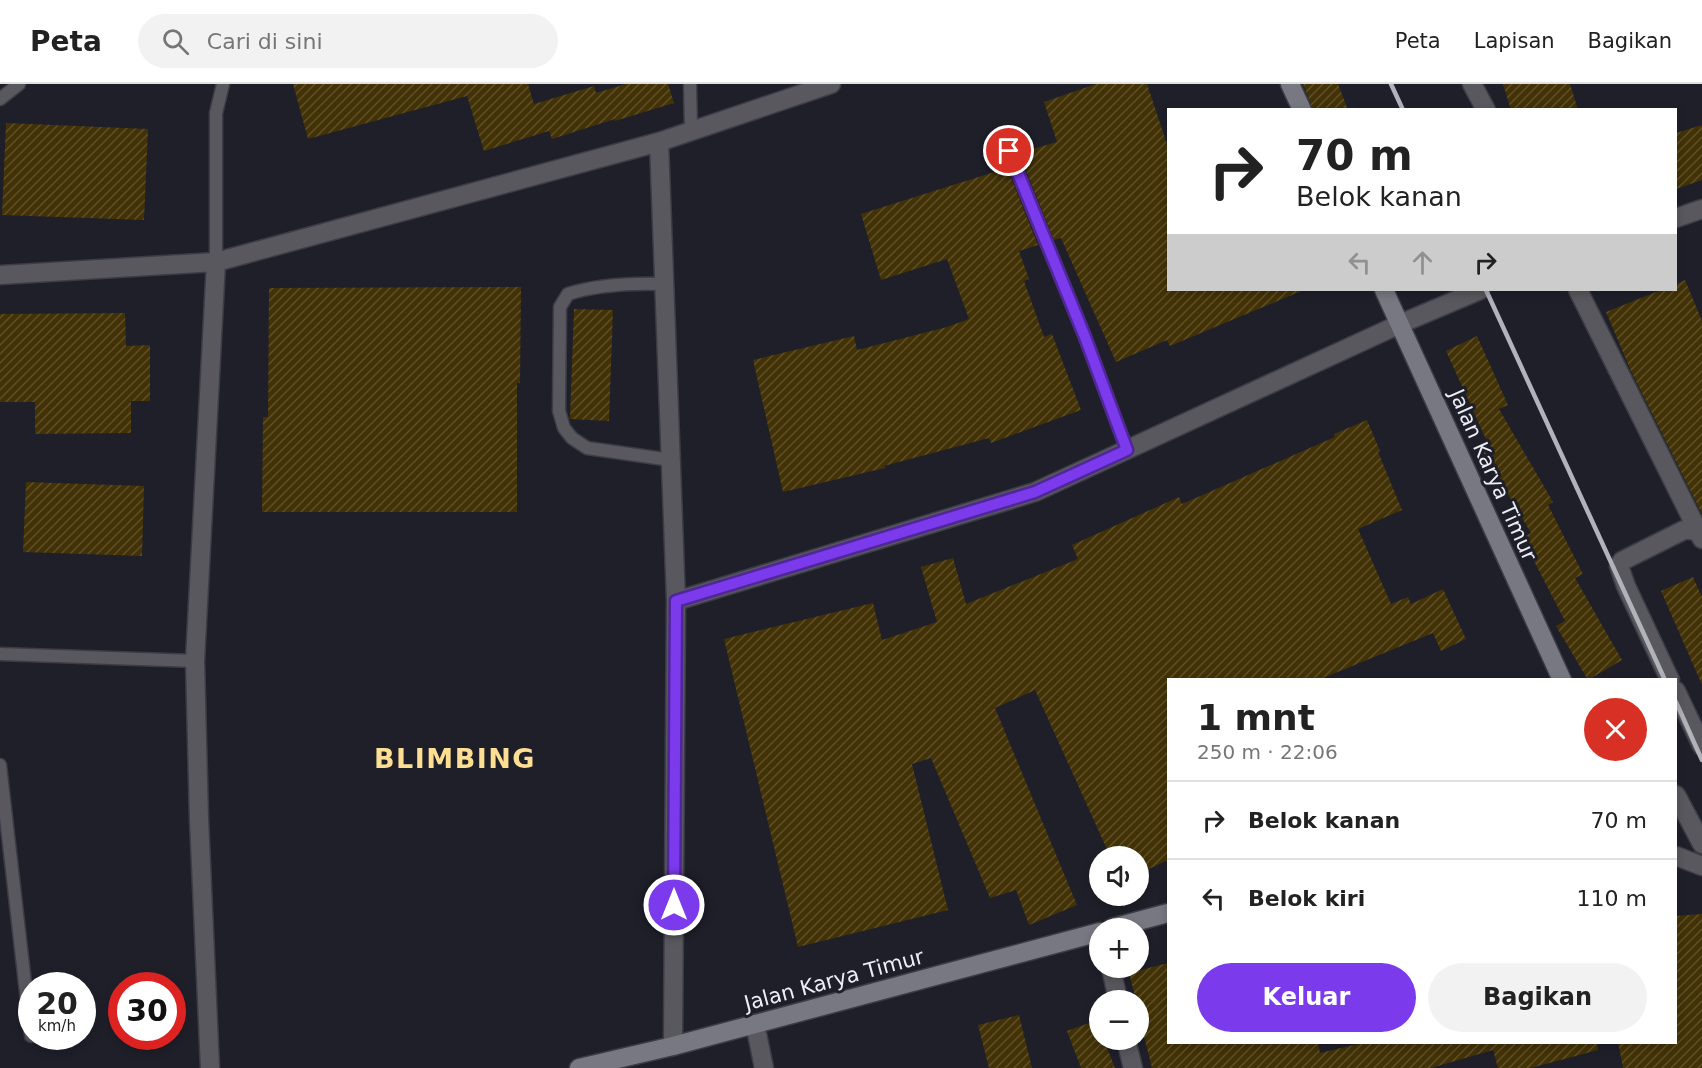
<!DOCTYPE html>
<html lang="id">
<meta charset="utf-8">
<style>
body{margin:0;font-family:"DejaVu Sans",sans-serif;background:#f2f2f2;color:#222;height:100vh;display:flex;flex-direction:column;font-size:22px;white-space:nowrap}
*{box-sizing:border-box;margin:0}
p{font-size:20px;color:#767676}
.icon{flex:none;width:33px;height:33px;fill:none;stroke:currentColor;stroke-width:2;stroke-linecap:round;stroke-linejoin:round}
.map{position:relative;flex:1;overflow:hidden}
.details{position:absolute;left:1167px;top:594px;width:510px;height:366px;display:flex;flex-direction:column;background:#fff;border-radius:0px;box-shadow:0 3px 9px #0003}
.details>*{flex:none}
.banner{position:absolute;left:1167px;top:24px;width:510px;height:183px;border-radius:0px;box-shadow:0 3px 9px #0003;background:#fff;color:#222;overflow:hidden}
.fabs{position:absolute;left:1089px;top:762px;display:grid;gap:12px}
.fabs a{display:grid;place-items:center;width:60px;height:60px;border-radius:50%;background:#fff;box-shadow:0 3px 9px #0003;font-size:30px}
.speed{position:absolute;left:18px;top:888px;display:flex;gap:12px;font-size:30px;font-weight:700;text-align:center}
.speed>*{display:grid;place-content:center;width:78px;height:78px;border-radius:50%;background:#fff;box-shadow:0 3px 9px #0003;line-height:1}
.speed small{font-size:15px;font-weight:400}
.speed .limit{border:9px solid #d22;background:#fff;color:#111}
.pin{position:absolute;display:grid;place-items:center;width:51px;height:51px;color:#fff;margin:-26px;border:3px solid #fff;border-radius:50%;box-shadow:0 2px 6px #0007}
.me{position:absolute;width:66px;margin:-33px;rotate:0deg;stroke-linejoin:round;filter:drop-shadow(0 0 4px #0008)}
.turn{display:flex;align-items:center;gap:21px;height:126px;padding:0 30px;font-size:27px}
.turn .icon{width:78px;height:78px;stroke-width:2.5}
.turn b{display:block;font-size:42px;line-height:51px}
.lanes{display:flex;align-items:center;height:57px;padding:0 30px;background:#0003;justify-content:center;gap:30px;direction:ltr}
.lanes .off{opacity:.35}
.round{display:grid;place-items:center;flex:none;width:63px;height:63px;border-radius:32px;background:#f2f2f2}
.summary{display:flex;align-items:center;justify-content:space-between;height:102px;padding:0 30px}
h1{font-size:36px;font-weight:600;line-height:45px}
.action{display:flex;gap:12px;margin-top:auto;padding:12px 30px}
.action a{flex:1;height:69px;border-radius:36px;background:#7c3aed;color:#fff;font-size:24px;font-weight:600;line-height:69px;text-align:center}
.action a+a{background:#f2f2f2;color:#222}
ul{padding:0;list-style:none}
li{display:flex;align-items:center;gap:18px;height:78px;padding:0 30px;border-top:2px solid #e0e0e0}
li div{flex:1}
li b{display:block;font-size:22px}
li em{font-style:normal}
header{display:flex;align-items:center;gap:36px;box-sizing:border-box;height:84px;padding:0 30px;background:#fff;border-bottom:2px solid #e0e0e0}
header strong{font-size:28px}
nav{display:flex;gap:33px;margin-inline-start:auto;font-size:21px}
.search{width:420px;height:54px;background:#f2f2f2;display:flex;align-items:center;gap:15px;box-sizing:border-box;padding:0 21px;border-radius:33px;color:#767676;font-size:22px}
.map>svg:first-child{display:block}
.building{fill:url(#building-hatch)}
.lines{fill:none;stroke-linecap:round;stroke-linejoin:round}
.lane-casing{stroke:#3b3c46;stroke-width:15}
.street-casing{stroke:#3b3c46;stroke-width:21}
.secondary-casing{stroke:#3b3c46;stroke-width:21}
.lane{stroke:#58585e;stroke-width:12}
.street{stroke:#58585e;stroke-width:18}
.secondary{stroke:#777881;stroke-width:18}
.rail{stroke:#b1b2ba;stroke-width:4.5}
.route-casing{stroke:#51269a;stroke-width:15}
.route{stroke:#7c3aed;stroke-width:10}
.labels{text-anchor:middle;dominant-baseline:central;stroke-width:6;stroke-linejoin:round;paint-order:stroke}
.street-label{font-size:21px;fill:#edeef5;stroke:#1e1f29}
.district-label{font-size:27px;font-weight:bold;letter-spacing:1.5px;fill:#fede93;stroke:#1e1f29}
</style>
<header>
<strong>Peta</strong>
<div class="search"><svg class="icon" aria-label="search" viewBox="0 0 24 24"><circle cx="10" cy="10" r="6"/><path d="M15 15l6 6"/></svg>Cari di sini</div>
<nav><a>Peta</a><a>Lapisan</a><a>Bagikan</a></nav>
</header>
<div class="map">
<svg width="1702" height="984" viewBox="0 0 1702 984">
<defs>
<pattern id="building-hatch" width="6" height="6" patternUnits="userSpaceOnUse" patternTransform="scale(1.5)"><rect width="6" height="6" fill="#423206"/><path d="M-1 1l2-2M0 6l6-6M5 7l2-2" fill="none" stroke="#5e502b"/></pattern>
</defs>
<rect width="100%" height="100%" fill="#1e1f29"/>
<!-- building -->
<path class="building" d="M293,0H528L534,20L594,2L596,9L626,0H668L674,19L615,37V35L552,55L549,47L484,67L467,12L308,55Z
M1096,0H1147L1168,63V206H1304L1170,262L1167,256L1116,278L1061,154L1054,156L1023,79L1025,78L1022,68L1057,58L1044,18Z
M1303,0H1338L1348,26H1313Z
M1503,0H1570L1578,26H1511Z
M6,39L148,45L144,136L2,131Z
M1702,41V96L1676,105V49Z
M1007,84L1038,161L1019,167L1029,195L1024,197L1044,253L1052,250L1081,326L991,359L989,354L884,382L885,384L783,408L753,276L854,252L857,266L947,243L969,235L947,175L881,196L861,130Z
M1685,196L1702,237V430L1630,285L1606,228L1661,206H1676V200Z
M521,203L520,299H517V428H262L263,333H268L269,204Z
M574,225L613,226L609,337L570,335Z
M125,229L126,262L150,261V317H131V349L35,350V318H0V230Z
M1477,252L1508,321L1499,325L1553,418L1548,421L1583,490L1575,494L1622,576L1588,596L1556,542L1565,537L1522,454L1531,449L1482,366L1489,362L1446,267Z
M1367,336L1380,367L1378,368L1402,426L1358,445L1391,520L1408,513L1411,520L1443,505L1466,555L1441,567L1433,549L1318,596H1168V776L1138,790V772H1110L1035,606L995,624L1077,821L1029,841L1016,806L990,814L931,674L912,680L948,826L798,863L724,555L873,519L882,556L937,538L921,483L953,474L966,520L1078,475L1072,461L1179,413L1182,420L1335,353L1334,350Z
M26,398L144,402L142,472L23,468Z
M1693,493L1702,513V601L1661,507Z
M1702,830V984H1623L1618,958H1676V832Z
M1168,879V958H1318L1320,969L1366,958H1597L1598,966L1531,984H1498L1493,966L1431,984H1152L1138,929V916H1136L1129,889Z
M1019,931L1032,984H989L978,941Z
M1097,936L1100,944V956H1104L1115,984H1081L1067,947Z"/>
<g class="lines">
<!-- lane casing -->
<g class="lane-casing">
<path id="lane" d="M690,0L691,48
M0,15L19,0
M1009,67L1085,253L1127,366
M216,178V29L223,0
M664,200C632,199 599,200 568,210L560,223L559,327L564,344L572,354L587,364L671,376
M0,570L195,577
M0,681L31,952"/>
</g>
<!-- street casing -->
<g class="street-casing">
<path id="street" d="M1472,0L1486,26
M659,58L676,517L673,962
M1676,134L1702,125
M0,191L216,178L659,58L831,0
M1578,206L1702,455
M676,517L1035,408L1400,240L1480,206
M1670,596L1626,502L1619,482L1622,477L1684,446H1692L1699,449
M1676,607L1702,662
M1676,711L1702,760
M1676,772L1702,782
M1111,884L1118,916
M755,940L764,984
M1126,956L1133,984
M210,984L199,735L195,577L216,178"/>
</g>
<!-- secondary casing -->
<g class="secondary-casing">
<path id="secondary" d="M1290,0L1302,26
M1384,206L1562,596
M1112,844L1168,829
M579,984L673,962L1100,848"/>
</g>
<!-- lane -->
<use href="#lane" class="lane"/>
<!-- street -->
<use href="#street" class="street"/>
<!-- secondary -->
<use href="#secondary" class="secondary"/>
<!-- rail -->
<path class="rail" d="M1391,0L1403,26
M1486,206L1665,596
M1676,618L1702,676"/>
</g>
<g class="lines">
<!-- route casing -->
<g class="route-casing">
<path id="route" d="M674,821L676,517L1035,408L1127,366L1085,253L1009,67"/>
</g>
<!-- route -->
<use href="#route" class="route"/>
</g>
<g class="labels">
<!-- street labels -->
<g class="street-label">
<text transform="translate(1493 391) rotate(66)">Jalan Karya Timur</text>
<text transform="translate(834 896) rotate(-15)">Jalan Karya Timur</text>
</g>
<!-- district labels -->
<g class="district-label">
<text x="455" y="674">BLIMBING</text>
</g>
</g>
</svg>
<div class="fabs">
<a><svg class="icon" aria-label="sound" viewBox="0 0 24 24"><path d="M4 9h4l5-4v14l-5-4H4zM17 9q2 3 0 6"/></svg></a>
<a>+</a>
<a>−</a>
</div>
<div class="speed"><div>20<small>km/h</small></div><div class="limit">30</div></div>
<div class="pin" style="left:1009px;top:67px;background:#d93025"><svg class="icon" aria-label="arrive" viewBox="0 0 24 24"><path d="M6 21V4h12l-3 4 3 4H6"/></svg></div>
<svg class="me" style="left:674px;top:821px" viewBox="-20 -20 40 40"><circle r="17" fill="#7c3aed" stroke="#fff" stroke-width="3"/><path d="M0-11L8 9 0 5-8 9z" fill="#fff"/></svg>
<div class="banner">
<div class="turn"><svg class="icon" aria-label="right" viewBox="0 0 24 24"><path d="M7 20v-9h11M14 6l5 5-5 5"/></svg><div><b>70 m</b>Belok kanan</div></div>
<div class="lanes"><svg class="icon off" aria-label="left" viewBox="0 0 24 24"><path d="M17 20v-9H6M10 6l-5 5 5 5"/></svg><svg class="icon off" aria-label="ahead" viewBox="0 0 24 24"><path d="M12 20V5M6 11l6-6 6 6"/></svg><svg class="icon" aria-label="right" viewBox="0 0 24 24"><path d="M7 20v-9h11M14 6l5 5-5 5"/></svg></div>
</div>
<section class="details">
<div class="summary"><div><h1>1 mnt</h1><p>250 m · 22:06</p></div><a class="round" style="background:#d93025;color:#fff"><svg class="icon" aria-label="close" viewBox="0 0 24 24"><path d="M6 6l12 12M18 6L6 18"/></svg></a></div>
<ul>
<li><svg class="icon" aria-label="right" viewBox="0 0 24 24"><path d="M7 20v-9h11M14 6l5 5-5 5"/></svg><div><b>Belok kanan</b></div><em>70 m</em></li>
<li><svg class="icon" aria-label="left" viewBox="0 0 24 24"><path d="M17 20v-9H6M10 6l-5 5 5 5"/></svg><div><b>Belok kiri</b></div><em>110 m</em></li>
</ul>
<div class="action"><a>Keluar</a><a>Bagikan</a></div>
</section>
</div>
